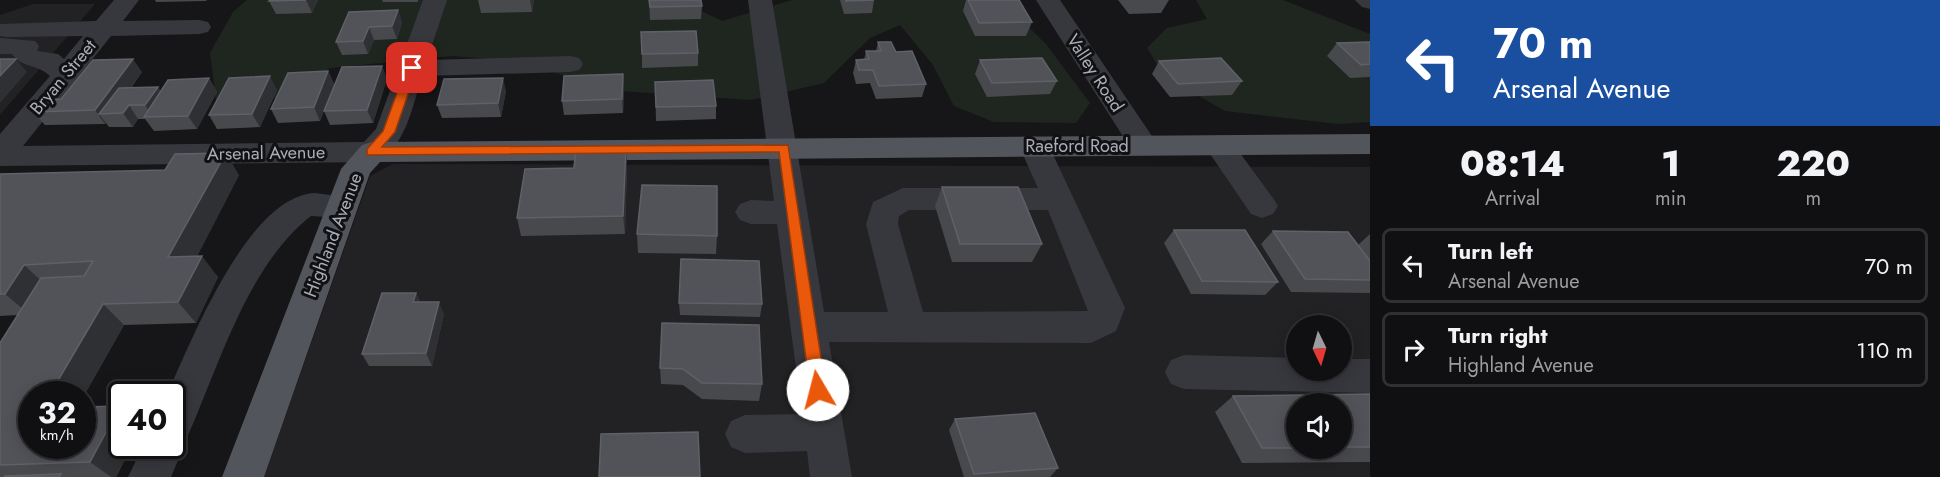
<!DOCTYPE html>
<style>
body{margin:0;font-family:Jost,sans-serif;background:#19191b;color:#f1f3f6;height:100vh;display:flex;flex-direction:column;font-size:22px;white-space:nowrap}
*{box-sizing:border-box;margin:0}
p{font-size:20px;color:#9c9d9f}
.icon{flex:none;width:33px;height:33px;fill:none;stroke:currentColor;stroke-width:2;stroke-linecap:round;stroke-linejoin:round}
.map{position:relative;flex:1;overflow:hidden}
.side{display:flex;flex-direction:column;background:#101012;width:570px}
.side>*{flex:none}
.top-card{background:#1a4fa0;color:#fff;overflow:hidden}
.needle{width:39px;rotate:175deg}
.fabs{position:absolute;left:1286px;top:315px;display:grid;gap:12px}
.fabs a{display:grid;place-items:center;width:66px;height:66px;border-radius:50%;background:#101012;box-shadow:0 3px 15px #0003,0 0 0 2px #303032;font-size:30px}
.speed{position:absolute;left:18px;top:381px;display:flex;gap:12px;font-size:30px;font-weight:700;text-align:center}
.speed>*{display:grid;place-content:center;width:78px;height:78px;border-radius:50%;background:#101012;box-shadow:0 3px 15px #0003,0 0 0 2px #303032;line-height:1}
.speed small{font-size:15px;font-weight:400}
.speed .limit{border:3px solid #111;border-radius:9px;background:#fff;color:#111}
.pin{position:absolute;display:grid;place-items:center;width:51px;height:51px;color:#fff;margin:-26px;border-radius:12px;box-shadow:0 3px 9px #0006}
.me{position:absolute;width:66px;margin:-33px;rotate:352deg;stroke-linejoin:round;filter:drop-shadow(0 0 4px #0008)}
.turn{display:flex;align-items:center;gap:21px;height:126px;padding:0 24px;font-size:27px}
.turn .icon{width:78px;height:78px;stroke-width:2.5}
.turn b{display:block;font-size:42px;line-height:51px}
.eta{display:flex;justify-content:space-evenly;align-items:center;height:102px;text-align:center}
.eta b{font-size:36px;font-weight:800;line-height:42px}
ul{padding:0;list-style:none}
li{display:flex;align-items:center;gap:18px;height:75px;margin:0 12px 9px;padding:0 12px;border:3px solid #303032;border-radius:9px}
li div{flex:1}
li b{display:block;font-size:22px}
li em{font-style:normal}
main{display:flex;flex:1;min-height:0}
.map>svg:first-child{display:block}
.built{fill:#222225;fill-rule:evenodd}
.green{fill:#1e261f}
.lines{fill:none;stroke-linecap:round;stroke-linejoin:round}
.minor{fill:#37383d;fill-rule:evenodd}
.major{fill:#53555c;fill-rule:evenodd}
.wall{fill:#47494d;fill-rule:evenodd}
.shaded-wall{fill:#2f3033}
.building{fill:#525359;stroke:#5f6168;stroke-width:1.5}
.route{fill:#ea580c;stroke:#983908;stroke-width:1.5}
.labels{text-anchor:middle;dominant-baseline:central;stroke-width:6;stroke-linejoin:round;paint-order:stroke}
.street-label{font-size:18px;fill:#a8adb8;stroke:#111113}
</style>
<main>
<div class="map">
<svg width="1370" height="477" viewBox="0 0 1370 477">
<rect width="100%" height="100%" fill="#161618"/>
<!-- built -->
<path class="built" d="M33,4H95L0,115V15Z
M393,164L1370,167V477H264L370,176ZM1296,326H1341V370H1296ZM1296,404H1341V448H1296Z"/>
<!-- green -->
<path class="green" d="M247,0H679L722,21L792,0H1001L1046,44L1090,103L1076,123L994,122L954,106L933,65L900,25L870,38L824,83L751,100L605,90L522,61L452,56L330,68L254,109L216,100L210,53L233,12Z
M1196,0H1283L1370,34V122L1338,124L1225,111L1165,77L1147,48L1167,28L1207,19Z"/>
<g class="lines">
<!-- minor -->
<path class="minor" d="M114,0H139L123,21L199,20L208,22L211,27L208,32L199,34L111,36L23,146L364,142L376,129L423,0H447L427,60L570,56L579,58L583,64L579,70L570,72L422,76C413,104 405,153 372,162L0,166V134L50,76C38,64 22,68 12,54H0V38L35,41L39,46L37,51L58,54L64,59L83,36L7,37L0,36V24L96,21Z
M748,0H772L824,312H888L866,224L873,202L903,188H1038L1019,146L1024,139L1034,136L1044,139L1049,146L1125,308L1116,331L1091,343L829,342L852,477H810L807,451L745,453L731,447L725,434L731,421L745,415L802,414L777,224H751L740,220L735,212L740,204L751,200L774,201ZM909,210H1048L1088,311L923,312L898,224L899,216Z
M1036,0H1060L1158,145L1153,152L1143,155L1133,152Z
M1355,0H1370V9L1362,7Z
M1219,135L1229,138L1273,198L1278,206L1273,214L1262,218L1251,214L1204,145L1209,138Z
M315,193L353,198L358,206L353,214L342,218L311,216C246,267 219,367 186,440L183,442L184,446L171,477H128L143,446H172V394H167C192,340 248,196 315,193Z
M1184,355L1296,358V370H1341V359H1370V393L1184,389L1171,384L1165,372L1171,360Z"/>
<!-- major -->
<path class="major" d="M1370,134V154L380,162L370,173L264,477H222L341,169L362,145L372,142Z"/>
</g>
<!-- wall -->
<path class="wall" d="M155,0H207L206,1L156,2Z
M270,0H318L312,13L276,14L269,1Z
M382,0H418V2H383Z
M478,0H534L532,12L481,13Z
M649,0L702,6L701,19L650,20Z
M840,0H885H874L872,13L844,14Z
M966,0H1019L1032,22L1026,36H975L963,11Z
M1118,0H1169L1161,13L1129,14Z
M398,10L402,23L397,39L374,40L368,54L342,55L336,42Z
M878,42L896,52L926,84L922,97L876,99L870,83L856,84L853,73L856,60H864L866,51H876Z
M1370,42V77L1350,78L1327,56L1337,43Z
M698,53V66L642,68V54Z
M980,60L1057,81L1050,94L987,97L975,74Z
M1159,61L1242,81L1232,95L1170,97L1152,74Z
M382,66L387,79L373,123L330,125L324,111Z
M328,71L334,84L320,121L278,123L271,109Z
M142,72L131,88L158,87L161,92L209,78L217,92L197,129L154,131L145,119H138L133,127H109L106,123L105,124L45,125L33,112L61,99Z
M623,74L624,88L623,113L564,115L562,101Z
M655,82L716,106V119L656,121Z
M277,90L260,127L217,129L209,115Z
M506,91L501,117L442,118L437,105Z
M626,146L627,164L625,234L521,236L517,218L574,168Z
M0,174L239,175L197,256L218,277L196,323L124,325L82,399V394L32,446L120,406L122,407V446H132L116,477H0V343L18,315L0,316Z
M942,187L1042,244L1032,262H952L935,206Z
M1174,230L1278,282L1265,295L1191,294L1164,243Z
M1273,231L1358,245L1370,234V293L1291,292L1261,244Z
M637,234L717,236L716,254L638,253Z
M416,293L420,302L444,314L432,366H369L362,354Z
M679,303L762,304L760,317L680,315Z
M662,323L762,384L759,401L702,399L683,385L661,384L660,368Z
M1370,394V462L1242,463L1215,412L1233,396ZM1296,404H1341V448H1296Z
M955,419L1058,468L1050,477H964L949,430Z"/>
<!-- shaded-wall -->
<path class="shaded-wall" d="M306,0H318L312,13Z
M530,0H534L532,12Z
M398,10L402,23L397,39L392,26Z
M369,27L374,40L368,54L363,41Z
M16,59L27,72L0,103V76Z
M133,59L142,72L112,113L99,114L106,123L105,124L95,110Z
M382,66L387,79L373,123L367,110Z
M328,71L334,84L320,121L314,107Z
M623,74L624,88L623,113L622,99Z
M270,76L277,90L260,127L252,114Z
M209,78L217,92L197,129L188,116Z
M503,78L506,91L501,117L498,103Z
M158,87L167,101L153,117L145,105Z
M129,105L138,119L133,127L123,113Z
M626,146L627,164L625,234L623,216Z
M226,153L239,175L186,278L168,257Z
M202,256L218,277L196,323L178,302Z
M24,265L47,286L29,314L5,294Z
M416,293L421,306L413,302Z
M439,302L444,314L432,366L426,353Z
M103,304L124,325L82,399V394H50Z
M120,406L122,407V446H132L116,477H111L90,462Z"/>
<!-- building -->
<path class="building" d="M270,0H306L269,1Z
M649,0H701L702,6L650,7Z
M846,0H874L846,1Z
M968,0H1019L1032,22L979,23Z
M398,10L392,26L369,27L363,41L336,42L349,12Z
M696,31L698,53L642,54L641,32Z
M878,42H891L896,52L912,51L926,84L879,86L873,70H859L856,60L869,59L866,51H881Z
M1370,42V64L1361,65L1337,43Z
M1042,58L1057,81L992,83L980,60Z
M1221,58L1242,81L1178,84L1159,61Z
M0,59H16L0,76Z
M133,59L95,110L33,112L44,100L61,99L93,60Z
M382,66L367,110L324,111L342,67Z
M328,71L314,107L271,109L288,73Z
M623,74L622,99L562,101L564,76Z
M270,76L252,114L209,115L229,78Z
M209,78L188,116L144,117L168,80Z
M503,78L498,103L437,105L444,79Z
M713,80L716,106L656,107L655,82Z
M158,87L145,105H129L123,113L99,114L119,88Z
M626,146L623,216L517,218L525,169L574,168L576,147Z
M226,153L168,257L202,256L178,302L103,304L50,394H32V446H82V407L120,406L90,462L0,465V343L41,278L84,276L93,261L24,265L5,294H0V174L165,170L175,154Z
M642,185L717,186V236L637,234Z
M942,187H1018L1042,244H960Z
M1174,230H1245L1278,282L1202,281Z
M1273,231L1348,232L1370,261V280L1305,279Z
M681,259L759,261L762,304L679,303Z
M382,293H416L413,302H439L426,353L362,354Z
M662,323L759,325L762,384L702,383L683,369L660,368Z
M1370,394V447H1341V404H1296V448H1262L1233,396Z
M1035,413L1058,468L974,474L955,419Z
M698,432L700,477H599L601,434Z
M61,474L59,477H4L5,476Z"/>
<!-- route -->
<path class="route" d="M412,65L417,68L395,132L382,147L788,145L826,390L824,395H813L810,390L779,152L367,155V149L383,131L406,68Z"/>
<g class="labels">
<!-- street labels -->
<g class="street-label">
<text transform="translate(1095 73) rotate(57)">Valley Road</text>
<text transform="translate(63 77) rotate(-50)">Bryan Street</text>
<text x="1077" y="146">Raeford Road</text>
<text transform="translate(266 153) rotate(-1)">Arsenal Avenue</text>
<text transform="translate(333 235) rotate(-69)">Highland Avenue</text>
</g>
</g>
</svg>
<div class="fabs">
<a><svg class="needle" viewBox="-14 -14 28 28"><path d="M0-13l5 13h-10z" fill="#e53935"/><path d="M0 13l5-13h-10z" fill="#9c9d9f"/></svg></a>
<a><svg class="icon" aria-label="sound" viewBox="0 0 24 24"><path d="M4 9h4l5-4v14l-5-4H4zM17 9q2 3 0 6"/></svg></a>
</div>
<div class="speed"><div>32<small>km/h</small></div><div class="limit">40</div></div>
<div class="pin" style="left:412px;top:68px;background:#d93025"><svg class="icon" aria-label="arrive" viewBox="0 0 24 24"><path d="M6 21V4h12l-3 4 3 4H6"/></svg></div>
<svg class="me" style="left:818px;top:390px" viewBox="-20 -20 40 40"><circle r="19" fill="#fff"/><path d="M0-13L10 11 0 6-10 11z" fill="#ea580c"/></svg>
</div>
<section class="side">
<div class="top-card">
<div class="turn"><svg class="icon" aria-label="left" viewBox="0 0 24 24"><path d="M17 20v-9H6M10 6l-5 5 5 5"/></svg><div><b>70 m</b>Arsenal Avenue</div></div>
</div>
<div class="eta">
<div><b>08:14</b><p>Arrival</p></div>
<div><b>1</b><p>min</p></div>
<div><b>220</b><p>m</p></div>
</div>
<ul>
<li><svg class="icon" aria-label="left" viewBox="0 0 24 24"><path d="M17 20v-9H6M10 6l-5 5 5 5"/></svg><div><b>Turn left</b><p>Arsenal Avenue</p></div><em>70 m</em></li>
<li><svg class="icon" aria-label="right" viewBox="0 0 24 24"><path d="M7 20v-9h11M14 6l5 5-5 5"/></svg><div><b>Turn right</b><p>Highland Avenue</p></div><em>110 m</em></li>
</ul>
</section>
</main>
